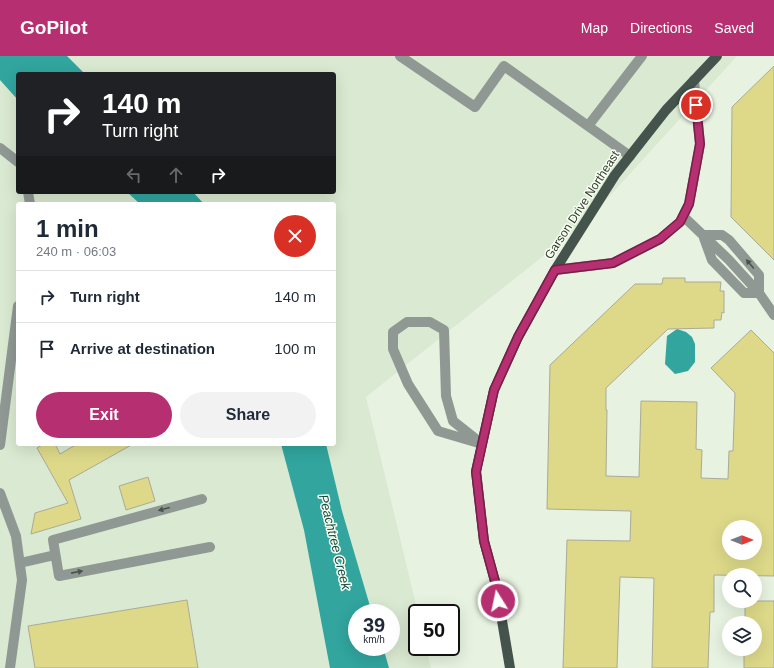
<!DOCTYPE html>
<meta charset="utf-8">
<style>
body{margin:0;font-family:Helvetica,sans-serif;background:#f2f2f3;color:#1f2937;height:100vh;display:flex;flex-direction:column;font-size:15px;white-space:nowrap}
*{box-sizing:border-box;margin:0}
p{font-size:13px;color:#747a83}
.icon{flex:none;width:22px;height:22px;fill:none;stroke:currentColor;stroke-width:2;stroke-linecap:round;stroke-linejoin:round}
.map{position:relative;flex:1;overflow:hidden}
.drawer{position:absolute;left:16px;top:146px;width:320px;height:244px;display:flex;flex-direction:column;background:#fff;border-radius:4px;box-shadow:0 4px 16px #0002}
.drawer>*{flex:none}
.banner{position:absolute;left:16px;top:16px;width:320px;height:122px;border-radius:4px;box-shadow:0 4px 16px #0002;background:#202124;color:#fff;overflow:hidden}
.needle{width:26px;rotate:90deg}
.fabs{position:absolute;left:722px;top:464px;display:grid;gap:8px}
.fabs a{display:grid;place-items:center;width:40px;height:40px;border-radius:50%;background:#fff;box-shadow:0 4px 16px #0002;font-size:20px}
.speed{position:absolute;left:348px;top:548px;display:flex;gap:8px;font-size:20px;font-weight:700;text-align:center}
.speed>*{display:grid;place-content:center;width:52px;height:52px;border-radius:50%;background:#fff;box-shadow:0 4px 16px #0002;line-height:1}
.speed small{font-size:10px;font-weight:400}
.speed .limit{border:2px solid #111;border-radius:6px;background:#fff;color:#111}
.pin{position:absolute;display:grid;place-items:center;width:34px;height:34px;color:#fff;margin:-17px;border:2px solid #fff;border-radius:50%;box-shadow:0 1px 4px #0007}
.me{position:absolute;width:44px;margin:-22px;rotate:350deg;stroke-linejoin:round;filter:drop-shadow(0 0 3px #0008)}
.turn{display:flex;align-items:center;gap:14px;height:84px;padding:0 20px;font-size:18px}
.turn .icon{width:52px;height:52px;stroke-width:2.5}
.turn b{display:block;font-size:28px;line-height:34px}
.lanes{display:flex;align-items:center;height:38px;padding:0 20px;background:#0003;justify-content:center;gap:20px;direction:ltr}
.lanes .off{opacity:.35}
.round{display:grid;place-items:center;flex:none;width:42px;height:42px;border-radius:21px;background:#f2f2f3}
.summary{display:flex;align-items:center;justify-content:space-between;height:68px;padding:0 20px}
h1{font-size:24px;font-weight:700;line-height:30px}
.primary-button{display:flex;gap:8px;margin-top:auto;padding:8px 20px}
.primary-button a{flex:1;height:46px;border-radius:24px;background:#b62f71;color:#fff;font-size:16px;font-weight:700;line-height:46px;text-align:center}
.primary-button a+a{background:#f2f2f3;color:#1f2937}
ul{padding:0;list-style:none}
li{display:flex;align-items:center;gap:12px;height:52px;padding:0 20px;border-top:1px solid #e0e1e3}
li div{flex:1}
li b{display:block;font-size:15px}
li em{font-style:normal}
header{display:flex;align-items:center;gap:24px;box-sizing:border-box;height:56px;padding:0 20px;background:#b62f71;color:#fff}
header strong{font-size:19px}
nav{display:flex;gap:22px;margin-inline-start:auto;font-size:14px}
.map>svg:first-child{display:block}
.built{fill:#dae9d1;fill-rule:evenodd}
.water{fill:#31a59e}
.building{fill:#ddd989;stroke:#abaa97;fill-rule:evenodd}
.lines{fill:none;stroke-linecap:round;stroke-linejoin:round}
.minor{stroke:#909893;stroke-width:10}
.major{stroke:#44534b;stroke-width:10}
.oneway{fill:#4c524b}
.route-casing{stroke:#761f49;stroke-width:10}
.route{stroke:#b62f71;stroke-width:7}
.labels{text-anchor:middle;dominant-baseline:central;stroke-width:3;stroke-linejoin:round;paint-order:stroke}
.street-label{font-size:12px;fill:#363a33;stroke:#f6fff0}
.water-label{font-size:13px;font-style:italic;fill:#184945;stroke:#f6fff0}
</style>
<header>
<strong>GoPilot</strong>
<nav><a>Map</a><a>Directions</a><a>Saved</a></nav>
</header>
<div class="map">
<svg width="774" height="612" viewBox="0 0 774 612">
<rect width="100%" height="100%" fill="#e7f2e0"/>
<!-- built -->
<path class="built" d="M0,0H737L587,165L366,341L418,557H417V591H426L431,612H0ZM18,18H334V136H18ZM18,148H334V388H18ZM357,557H391V591H357Z"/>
<!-- water -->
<path class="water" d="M0,0H67L85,18H18V44L0,24Z
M127,136H193L204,148H140Z
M677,273L686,276L692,281L695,288V306L688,315L675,318L665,308L667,280Z
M281,388H326L342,455L372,557H357V591H383L389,612H330L304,474Z"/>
<!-- building -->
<path class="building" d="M774,10V204L731,161L732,51Z
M663,222H685V226H721L720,235H724V257L722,256L721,264H714V272L668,273L606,332V354H607L606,420L639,421L641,345L697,346L696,393L702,394L701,422L728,423L729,395H733L735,337L711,312L751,274L774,297V520L714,519V556H710L708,612H652L654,522L620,521L617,612H563L567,484L630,485L631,455L547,453L550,309L635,228H662ZM729,471H755V497H729Z
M44,388H55L60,398L77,388H133L69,424L81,463L31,478L35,457L68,447L37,392Z
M148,421L155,445L126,454L119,430Z
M187,544L198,612H35L28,570Z
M745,545H774V612H744V593H755V567H745Z"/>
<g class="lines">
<!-- minor -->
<path class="minor" d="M400,0L475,51L504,10L630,100
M588,70L642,0
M0,92L18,106
M28,136L30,148
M683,160L729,204L759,237L774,259
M703,179H722L729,184L759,219V237
M704,182L712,204L744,237H759
M555,214L613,207L660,183L680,166L689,148L700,88L694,24
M407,266H430L444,274L446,340L453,365L482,388L438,375L408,328L393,293V276Z
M0,389L18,250
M0,437L16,480L22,524L10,612
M202,443L53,484L59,520L210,491
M20,507L55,499"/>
<!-- major -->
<path class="major" d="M510,612L496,529L484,485L476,415L494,334L518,281L555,214L615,119L666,54L717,0"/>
</g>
<!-- one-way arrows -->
<defs><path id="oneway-solid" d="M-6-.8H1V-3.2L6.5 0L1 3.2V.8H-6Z"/></defs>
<g class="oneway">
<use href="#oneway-solid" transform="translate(750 208) rotate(-130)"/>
<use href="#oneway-solid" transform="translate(164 453) rotate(165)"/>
<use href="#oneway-solid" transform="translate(77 516) rotate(-11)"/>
</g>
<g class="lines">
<!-- route casing -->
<g class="route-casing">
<path id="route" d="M498,545L496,529L484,485L476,416L494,334L518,281L555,214L613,207L660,183L680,166L689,148L700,88L696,49"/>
</g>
<!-- route -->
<use href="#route" class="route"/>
</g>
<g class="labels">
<!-- street labels -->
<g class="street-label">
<text transform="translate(582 149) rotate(-57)">Garson Drive Northeast</text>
</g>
<!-- water labels -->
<g class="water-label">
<text transform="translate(335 486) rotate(76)">Peachtree Creek</text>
</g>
</g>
</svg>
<div class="fabs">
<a><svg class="needle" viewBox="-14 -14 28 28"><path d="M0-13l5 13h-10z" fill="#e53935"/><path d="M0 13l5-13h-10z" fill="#747a83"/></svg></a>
<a><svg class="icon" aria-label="search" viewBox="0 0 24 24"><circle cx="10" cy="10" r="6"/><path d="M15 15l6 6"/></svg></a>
<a><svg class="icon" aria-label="layers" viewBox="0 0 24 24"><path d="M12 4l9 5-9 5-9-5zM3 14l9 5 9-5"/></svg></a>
</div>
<div class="speed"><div>39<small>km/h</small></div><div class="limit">50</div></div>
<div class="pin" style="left:696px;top:49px;background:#d93025"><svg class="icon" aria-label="arrive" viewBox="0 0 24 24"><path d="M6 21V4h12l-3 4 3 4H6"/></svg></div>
<svg class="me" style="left:498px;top:545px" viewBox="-20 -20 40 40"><circle r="17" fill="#b62f71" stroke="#fff" stroke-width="3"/><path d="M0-11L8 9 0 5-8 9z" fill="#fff"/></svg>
<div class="banner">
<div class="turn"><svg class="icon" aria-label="right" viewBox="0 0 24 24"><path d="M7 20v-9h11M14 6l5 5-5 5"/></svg><div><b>140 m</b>Turn right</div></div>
<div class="lanes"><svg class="icon off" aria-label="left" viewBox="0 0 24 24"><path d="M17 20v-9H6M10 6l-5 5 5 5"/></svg><svg class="icon off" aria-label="ahead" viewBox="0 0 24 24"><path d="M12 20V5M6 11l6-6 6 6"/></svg><svg class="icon" aria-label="right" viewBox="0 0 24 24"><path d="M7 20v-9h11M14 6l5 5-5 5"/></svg></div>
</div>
<section class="drawer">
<div class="summary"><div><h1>1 min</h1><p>240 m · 06:03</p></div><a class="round" style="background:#d93025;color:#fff"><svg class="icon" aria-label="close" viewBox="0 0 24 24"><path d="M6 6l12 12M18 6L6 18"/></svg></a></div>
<ul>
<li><svg class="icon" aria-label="right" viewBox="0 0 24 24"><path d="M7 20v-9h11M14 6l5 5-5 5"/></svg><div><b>Turn right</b></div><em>140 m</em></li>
<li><svg class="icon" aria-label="arrive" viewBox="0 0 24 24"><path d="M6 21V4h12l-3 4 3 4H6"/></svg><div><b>Arrive at destination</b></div><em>100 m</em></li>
</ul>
<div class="primary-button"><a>Exit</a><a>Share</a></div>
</section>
</div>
